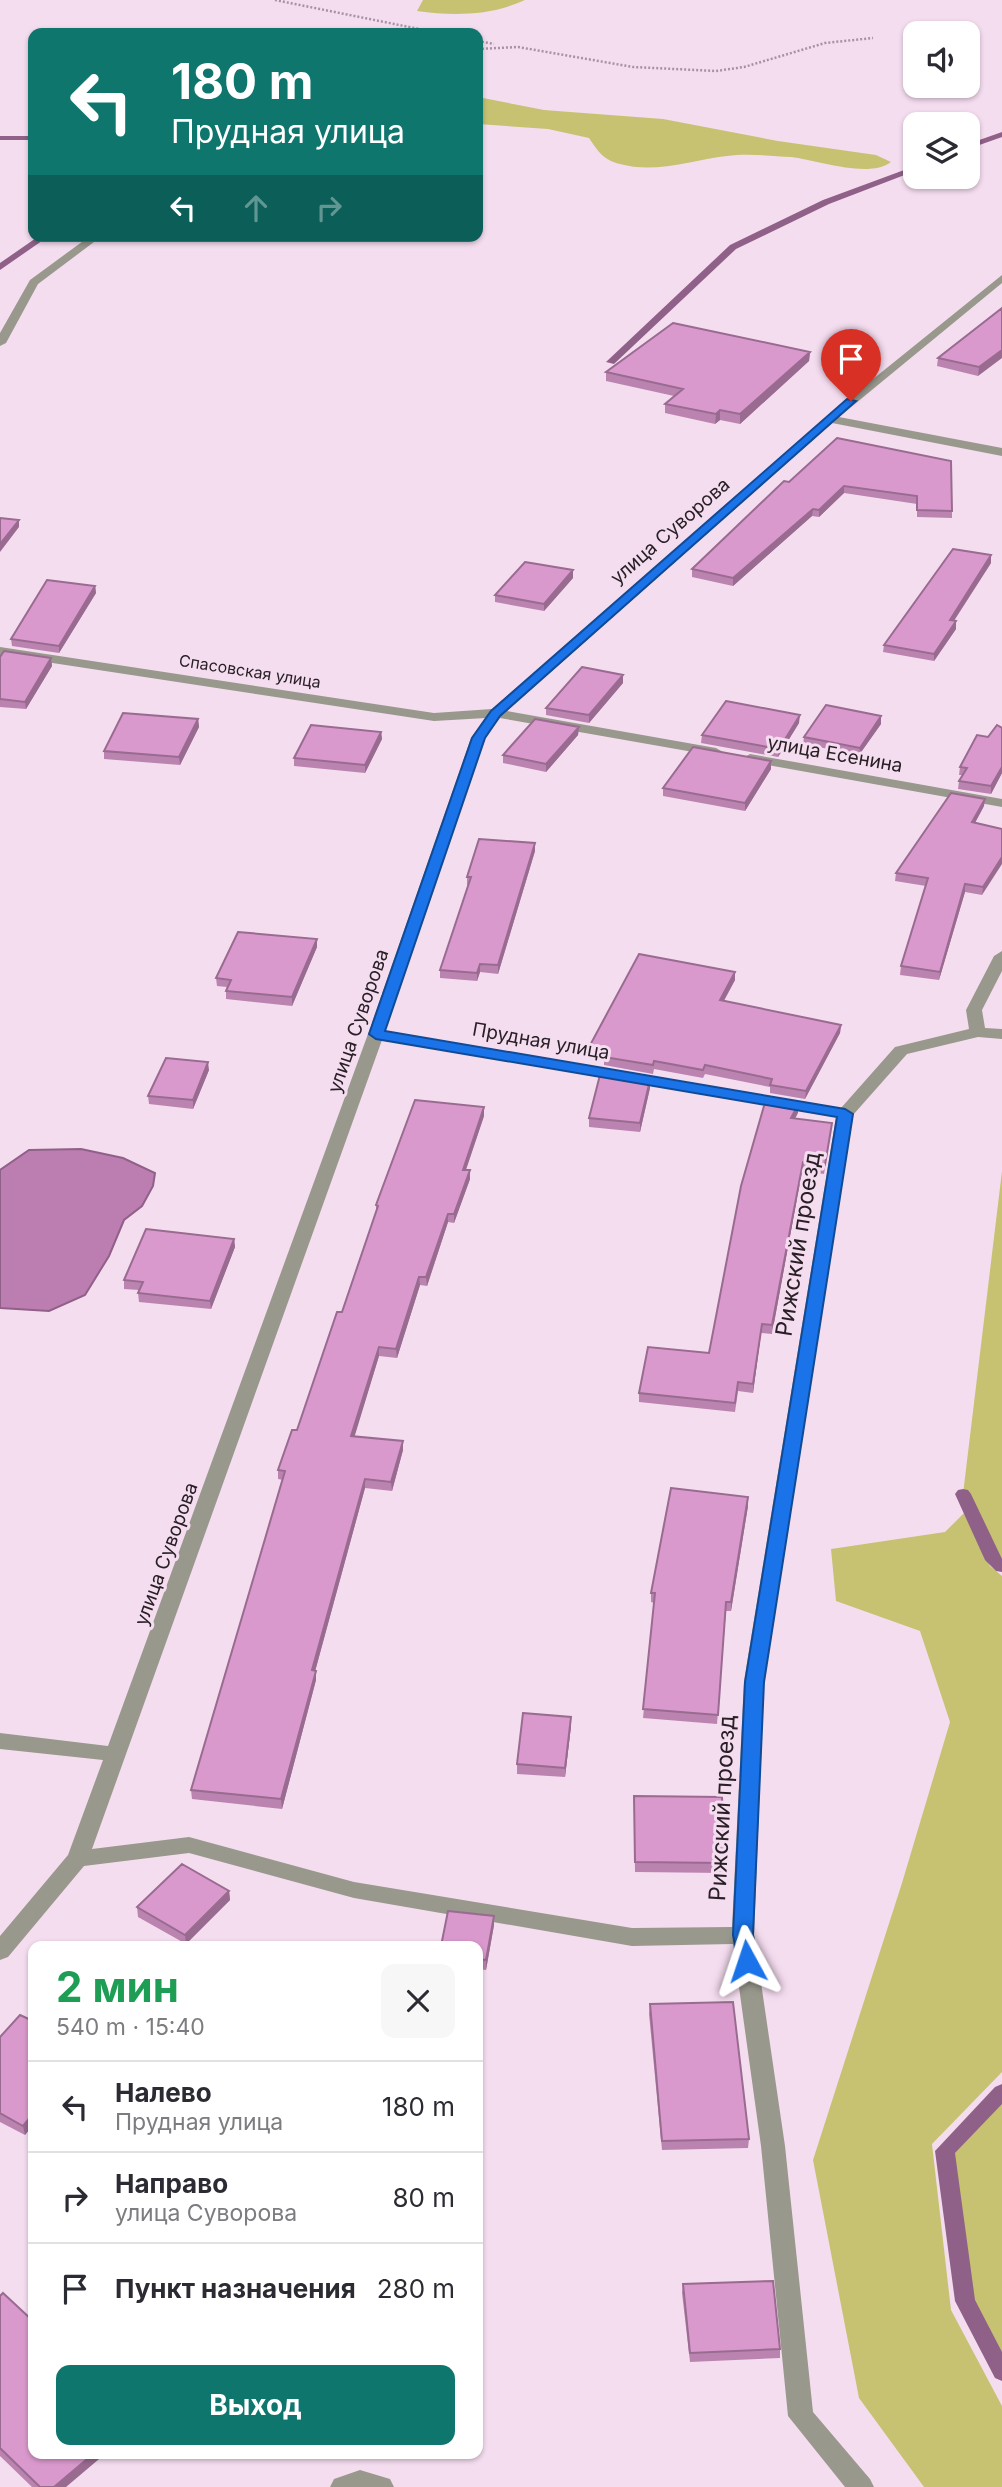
<!DOCTYPE html>
<html lang="ru">
<meta charset="utf-8">
<style>
body{margin:0;font-family:Inter,sans-serif;background:#f7f7f7;color:#2b2b33;height:100vh;display:flex;flex-direction:column;font-size:26px;white-space:nowrap}
*{box-sizing:border-box;margin:0}
p{font-size:23px;color:#7c7c81}
.icon{flex:none;width:38px;height:38px;fill:none;stroke:currentColor;stroke-width:2;stroke-linecap:round;stroke-linejoin:round}
.map{position:relative;flex:1;overflow:hidden}
.sheet{position:absolute;left:28px;top:1941px;width:455px;height:518px;display:flex;flex-direction:column;background:#fff;border-radius:14px;box-shadow:0 2px 5px #0004}
.sheet>*{flex:none}
.banner{position:absolute;left:28px;top:28px;width:455px;height:214px;border-radius:14px;box-shadow:0 2px 5px #0004;background:#0f766e;color:#fff;overflow:hidden}
.fabs{position:absolute;left:903px;top:21px;display:grid;gap:14px}
.fabs a{display:grid;place-items:center;width:77px;height:77px;border-radius:14px;background:#fff;box-shadow:0 2px 5px #0004;font-size:35px}
.pin{position:absolute;display:grid;place-items:center;width:60px;height:60px;color:#fff;margin:-72px -30px;border-radius:50% 50% 50% 0;rotate:-45deg;box-shadow:0 0 7px #0007}
.pin .icon{rotate:45deg}
.me{position:absolute;width:77px;margin:-38px;rotate:355deg;stroke-linejoin:round;filter:drop-shadow(0 0 5px #0008)}
.turn{display:flex;align-items:center;gap:24px;height:147px;padding:0 28px;font-size:32px}
.turn .icon{width:91px;height:91px;stroke-width:2.5}
.turn b{display:block;font-size:49px;line-height:60px}
.lanes{display:flex;align-items:center;height:66px;padding:0 28px;background:#0003;justify-content:center;gap:35px;direction:ltr}
.lanes .off{opacity:.35}
.round{display:grid;place-items:center;flex:none;width:74px;height:74px;border-radius:14px;background:#f7f7f7}
.head{display:flex;align-items:center;justify-content:space-between;height:119px;padding:0 28px}
h1{font-size:42px;font-weight:700;line-height:52px;color:#1e9e55}
.cta{display:flex;gap:14px;margin-top:auto;padding:14px 28px}
.cta a{flex:1;height:80px;border-radius:14px;background:#0f766e;color:#fff;font-size:28px;font-weight:700;line-height:80px;text-align:center}
ul{padding:0;list-style:none}
li{display:flex;align-items:center;gap:21px;height:91px;padding:0 28px;border-top:2px solid #e1e1e2}
li div{flex:1}
li b{display:block;font-size:26px}
li em{font-style:normal}
.map>svg:first-child{display:block}
.green{fill:#c7c272}
.water{fill:#bc7db1;stroke:#906188;stroke-width:2}
.lines{fill:none;stroke-linecap:round;stroke-linejoin:round}
.stream{fill:#906188;fill-rule:evenodd}
.path{stroke:#a593a1;stroke-width:2.5;stroke-dasharray:2 2;stroke-linecap:butt}
.minor{fill:#99988d;fill-rule:evenodd}
.wall{fill:#bb84b0}
.shaded-wall{fill:#996b90}
.building{fill:#da99cd;stroke:#996b90;stroke-width:2}
.route{fill:#1a73e8;stroke:#114b97;stroke-width:2}
.labels{text-anchor:middle;dominant-baseline:central;stroke-width:6;stroke-linejoin:round;paint-order:stroke}
.far-street-label{font-size:16px;fill:#292027;stroke:#f5ddf0}
.street-label{font-size:19px;fill:#292027;stroke:#f5ddf0}
.near-street-label{font-size:23px;fill:#292027;stroke:#f5ddf0}
</style>
<div class="map">
<svg width="1002" height="2487" viewBox="0 0 1002 2487">
<rect width="100%" height="100%" fill="#f5ddf0"/>
<!-- green -->
<path class="green" d="M423,0H525C491,16 453,16 417,11Z
M478,97L544,110L663,119L778,141L876,155L891,162C869,179 817,160 791,157C771,156 747,153 727,156C692,160 655,174 620,164C603,160 598,151 589,138L548,129L478,124Z
M1002,1171V1567L993,1560L963,1494Z
M964,1513L990,1566L1002,1576V2072L932,2144L951,2310L1002,2406V2487H924L859,2398L813,2160L902,1883L950,1722L920,1631L836,1601L831,1549L945,1532Z
M1002,2092V2372L965,2301L945,2151Z"/>
<!-- water -->
<path class="water" d="M81,1149L123,1158L155,1173L153,1186L142,1206L124,1220L109,1256L85,1295L49,1311L0,1308V1170L29,1150Z"/>
<g class="lines">
<!-- stream -->
<path class="stream" d="M1002,132V137L968,149V144Z
M0,136H33V140H0Z
M915,166V171L829,204L736,249L614,364L606,362L730,245L823,200Z
M39,236H49L0,270V263Z
M963,1489L968,1490L971,1494L1002,1559V1572L996,1571L985,1560L955,1494L958,1490Z
M1002,2084V2104L955,2153L975,2300L1002,2352V2381L995,2378L955,2301L935,2151L995,2087Z"/>
<!-- path -->
<path class="path" d="M275,0L439,33
M478,41L494,44
M478,49L518,47L633,67L716,71L744,67L825,43L873,38"/>
<!-- minor -->
<path class="minor" d="M90,236H102L38,284L6,343L0,346V333L30,280Z
M1002,275V283L839,417L1002,448V456L832,423L507,711L716,748L723,752L716,756L500,718L485,738L385,1031L841,1108L895,1047L969,1029L966,1010L994,956L1002,951V971L982,1010L985,1028L1002,1029V1039L978,1037L907,1054L853,1115L764,1681L754,1935L785,2146L813,2412L870,2479L874,2487H845L788,2416L761,2146L733,1944L632,1946L354,1898L189,1853L84,1866L8,1957L0,1960V1936L68,1855L103,1760L0,1749V1733L108,1746L368,1034L471,738L486,718L434,721L0,655V647L434,713L492,709L826,417ZM382,1040L836,1117L744,1681L732,1927L632,1928L354,1882L189,1837L92,1849Z
M750,754L1002,799V807L745,761L743,758Z
M360,2470L390,2479L394,2487H330L334,2479Z"/>
</g>
<!-- wall -->
<path class="wall" d="M1002,308L978,376L937,366L938,358Z
M810,352L809,361L740,424L720,420L715,424L665,413V404L674,396L606,381V372Z
M837,438L952,511V518L917,517V504L844,493L819,517L812,516L733,586L692,577V569Z
M991,563L954,621H956V629L934,661L883,652L884,645Z
M573,578L544,611L495,602V595Z
M95,586L96,593L59,653L12,646L11,639Z
M0,657L51,658L52,666L26,709L0,707Z
M623,675V683L589,723L546,715V708Z
M198,719L199,727L180,765L104,759V751Z
M799,723L778,757L701,743L702,735Z
M881,724L859,755L803,744L804,737Z
M579,727L578,735L546,772L503,763V755Z
M1002,728V773L991,794L958,789L959,781L962,775H959L960,767L988,737Z
M381,732L382,739L365,773L294,766V758Z
M771,761V769L745,811L663,796V788Z
M984,806L975,823L1002,829L982,895L965,892L939,980L900,975L901,966L926,886L895,881L896,873Z
M535,851L498,974L480,972L477,981L440,978V970L468,885H467V877Z
M317,939V947L292,1006L226,999V991L227,987L217,986L216,978Z
M735,972V980L724,1001L841,1025L840,1033L805,1099L770,1093V1087L705,1074L703,1078L654,1069L653,1074L604,1065V1061L588,1058V1049Z
M209,1070L193,1109L149,1104L148,1096Z
M650,1088L640,1132L589,1127V1118Z
M798,1113L795,1118L831,1132L824,1174L802,1171L772,1334L761,1333L753,1393L738,1391L735,1412L639,1402V1393L709,1353L741,1186Z
M484,1116L466,1170H470V1179L454,1223L448,1222L427,1286L420,1285L397,1358L379,1356L354,1436L403,1450L392,1491L365,1488L315,1671L316,1680L282,1809L192,1799L191,1790L283,1480L278,1479V1470L297,1430L342,1312L376,1211V1205Z
M234,1239L235,1247L211,1309L139,1302L138,1293L139,1290L124,1289V1280Z
M748,1506L731,1611H726L717,1724L643,1718L654,1603L651,1602V1593Z
M571,1717V1726L565,1777L517,1774V1764Z
M634,1805L725,1863L724,1873L635,1872Z
M229,1891L230,1900L186,1944L138,1917L137,1907Z
M494,1925L486,1970L478,1969V1946Z
M650,2004L749,2139L748,2148L662,2150L649,2014Z
M33,2021V2125L25,2135L0,2122V2037Z
M683,2284L780,2349V2358L690,2362L682,2293Z
M0,2296L66,2487H32L0,2456Z"/>
<!-- shaded-wall -->
<path class="shaded-wall" d="M1002,350V358L978,376L979,367Z
M810,352L809,361L740,424V414Z
M720,410V420L715,424L716,414Z
M844,486V493L819,517V510Z
M813,509L812,516L733,586V578Z
M19,520V527L0,552V544Z
M991,555V563L949,628L950,620Z
M573,570V578L544,611V604Z
M95,586L96,593L59,653V646Z
M956,621V629L934,661V654Z
M51,658L52,666L26,709L25,702Z
M623,675V683L589,723V715Z
M800,715L799,723L778,757L779,749Z
M881,716V724L859,755L860,748Z
M198,719L199,727L180,765L179,757Z
M579,727L578,735L546,772V764Z
M381,732L382,739L365,773V765Z
M771,761V769L745,811V803Z
M1002,767V773L991,794V786Z
M985,799L984,806L971,830L972,822Z
M535,843V851L498,974V965Z
M1002,857V864L982,895L983,887Z
M965,884V892L939,980L940,972Z
M317,939V947L292,1006V997Z
M480,964V972L477,981V973Z
M735,972V980L719,1009L720,1000Z
M841,1025L840,1033L805,1099L806,1091Z
M208,1062L209,1070L193,1109V1100Z
M650,1080V1088L640,1132V1123Z
M798,1105V1113L791,1126V1118Z
M484,1107V1116L463,1178V1170Z
M803,1162L802,1171L772,1334V1325Z
M470,1170V1179L454,1223V1214Z
M448,1214V1222L427,1286L426,1277Z
M234,1239L235,1247L211,1309L210,1301Z
M419,1277L420,1285L397,1358L396,1349Z
M762,1324L761,1333L753,1393V1384Z
M379,1347V1356L352,1445L351,1436Z
M403,1441V1450L392,1491L391,1482Z
M365,1479V1488L313,1679L312,1670Z
M748,1497V1506L731,1611V1602Z
M316,1671V1680L282,1809L281,1799Z
M571,1717V1726L565,1777V1768Z
M229,1891L230,1900L186,1944L185,1935Z
M494,1916V1925L486,1970V1960Z
M33,2114V2125L25,2135L23,2126Z
M93,2454H105L66,2487H54Z"/>
<!-- building -->
<path class="building" d="M1002,308V350L979,367L938,358Z
M673,323L810,352L740,414L720,410L716,414L665,404L683,389L606,372Z
M837,438L951,461L952,511L917,510V496L844,486L819,510L813,509L733,578L692,569L784,481L789,482Z
M0,518L19,520L0,544Z
M953,549L991,555L950,620L956,621L934,654L884,645Z
M525,562L573,570L544,604L495,595Z
M47,580L95,586L59,646L11,639Z
M4,651L51,658L25,702L0,699V657Z
M582,667L623,675L589,715L546,708Z
M726,701L800,715L779,749L702,735Z
M826,705L881,716L860,748L804,737Z
M123,713L198,719L179,757L104,751Z
M535,719L579,727L546,764L503,755Z
M311,725L381,732L365,765L294,758Z
M997,725L1002,728V767L991,786L959,781L967,768L960,767L977,735L988,737Z
M693,747L771,761L745,803L663,788Z
M951,793L985,799L972,822L1002,829V857L983,887L965,884L940,972L901,966L928,878L896,873Z
M479,839L535,843L498,965L480,964L477,973L440,970L471,877H467Z
M238,932L317,939L292,997L226,991L231,980L216,978Z
M639,954L735,972L720,1000L841,1025L806,1091L770,1085L772,1079L705,1065L703,1070L654,1061L653,1065L604,1057L605,1052L588,1049Z
M166,1058L208,1062L193,1100L148,1096Z
M601,1071L650,1080L640,1123L589,1118Z
M766,1099L798,1105L791,1118L832,1123L825,1165L803,1162L772,1325L762,1324L753,1384L738,1382L735,1403L639,1393L648,1347L709,1353L741,1186Z
M415,1100L484,1107L463,1170H470L454,1214H448L426,1277H419L396,1349L379,1347L351,1436L403,1441L391,1482L365,1479L312,1670L316,1671L281,1799L191,1790L285,1471L278,1470L292,1430H297L337,1312H342L378,1206L376,1205Z
M146,1229L234,1239L210,1301L138,1293L143,1282L124,1280Z
M671,1488L748,1497L731,1602H726L718,1715L643,1709L655,1593H651Z
M523,1713L571,1717L565,1768L517,1764Z
M634,1796L722,1797L725,1863L635,1862Z
M182,1864L229,1891L185,1935L137,1907Z
M448,1911L494,1916L486,1960L478,1959V1946H441Z
M733,2002L749,2139L662,2141L650,2004Z
M20,2015L33,2021V2114L23,2126L0,2113V2037Z
M773,2281L780,2349L690,2353L683,2284Z
M3,2293L33,2321V2454H93L54,2487H40L0,2448V2296Z"/>
<!-- route -->
<path class="route" d="M847,399L856,401L500,716L485,738L385,1031L845,1109L853,1114L764,1682L753,1935L757,1961L754,1967L747,1969L739,1967L733,1935L745,1682L837,1117L376,1039L369,1034L472,738L491,711Z"/>
<g class="labels">
<!-- far-street labels -->
<g class="far-street-label">
<text transform="translate(250 671) rotate(9)">Спасовская улица</text>
</g>
<!-- street labels -->
<g class="street-label">
<text transform="translate(670 531) rotate(-41)">улица Суворова</text>
<text transform="translate(835 754) rotate(10)">улица Есенина</text>
<text transform="translate(358 1021) rotate(-71)">улица Суворова</text>
<text transform="translate(541 1041) rotate(10)">Прудная улица</text>
<text transform="translate(166 1554) rotate(-70)">улица Суворова</text>
</g>
<!-- near-street labels -->
<g class="near-street-label">
<text transform="translate(798 1244) rotate(-81)">Рижский проезд</text>
<text transform="translate(722 1808) rotate(-87)">Рижский проезд</text>
</g>
</g>
</svg>
<div class="fabs">
<a><svg class="icon" aria-label="sound" viewBox="0 0 24 24"><path d="M4 9h4l5-4v14l-5-4H4zM17 9q2 3 0 6"/></svg></a>
<a><svg class="icon" aria-label="layers" viewBox="0 0 24 24"><path d="M12 4l9 5-9 5-9-5zM3 14l9 5 9-5"/></svg></a>
</div>
<div class="pin" style="left:851px;top:401px;background:#d93025"><svg class="icon" aria-label="arrive" viewBox="0 0 24 24"><path d="M6 21V4h12l-3 4 3 4H6"/></svg></div>
<svg class="me" style="left:747px;top:1961px" viewBox="-20 -20 40 40"><path d="M0-17L14 15 0 8-14 15z" fill="#1a73e8" stroke="#fff" stroke-width="4"/></svg>
<div class="banner">
<div class="turn"><svg class="icon" aria-label="left" viewBox="0 0 24 24"><path d="M17 20v-9H6M10 6l-5 5 5 5"/></svg><div><b>180 m</b>Прудная улица</div></div>
<div class="lanes"><svg class="icon" aria-label="left" viewBox="0 0 24 24"><path d="M17 20v-9H6M10 6l-5 5 5 5"/></svg><svg class="icon off" aria-label="ahead" viewBox="0 0 24 24"><path d="M12 20V5M6 11l6-6 6 6"/></svg><svg class="icon off" aria-label="right" viewBox="0 0 24 24"><path d="M7 20v-9h11M14 6l5 5-5 5"/></svg></div>
</div>
<section class="sheet">
<div class="head"><div><h1>2 мин</h1><p>540 m · 15:40</p></div><a class="round"><svg class="icon" aria-label="close" viewBox="0 0 24 24"><path d="M6 6l12 12M18 6L6 18"/></svg></a></div>
<ul>
<li><svg class="icon" aria-label="left" viewBox="0 0 24 24"><path d="M17 20v-9H6M10 6l-5 5 5 5"/></svg><div><b>Налево</b><p>Прудная улица</p></div><em>180 m</em></li>
<li><svg class="icon" aria-label="right" viewBox="0 0 24 24"><path d="M7 20v-9h11M14 6l5 5-5 5"/></svg><div><b>Направо</b><p>улица Суворова</p></div><em>80 m</em></li>
<li><svg class="icon" aria-label="arrive" viewBox="0 0 24 24"><path d="M6 21V4h12l-3 4 3 4H6"/></svg><div><b>Пункт назначения</b></div><em>280 m</em></li>
</ul>
<div class="cta"><a>Выход</a></div>
</section>
</div>
